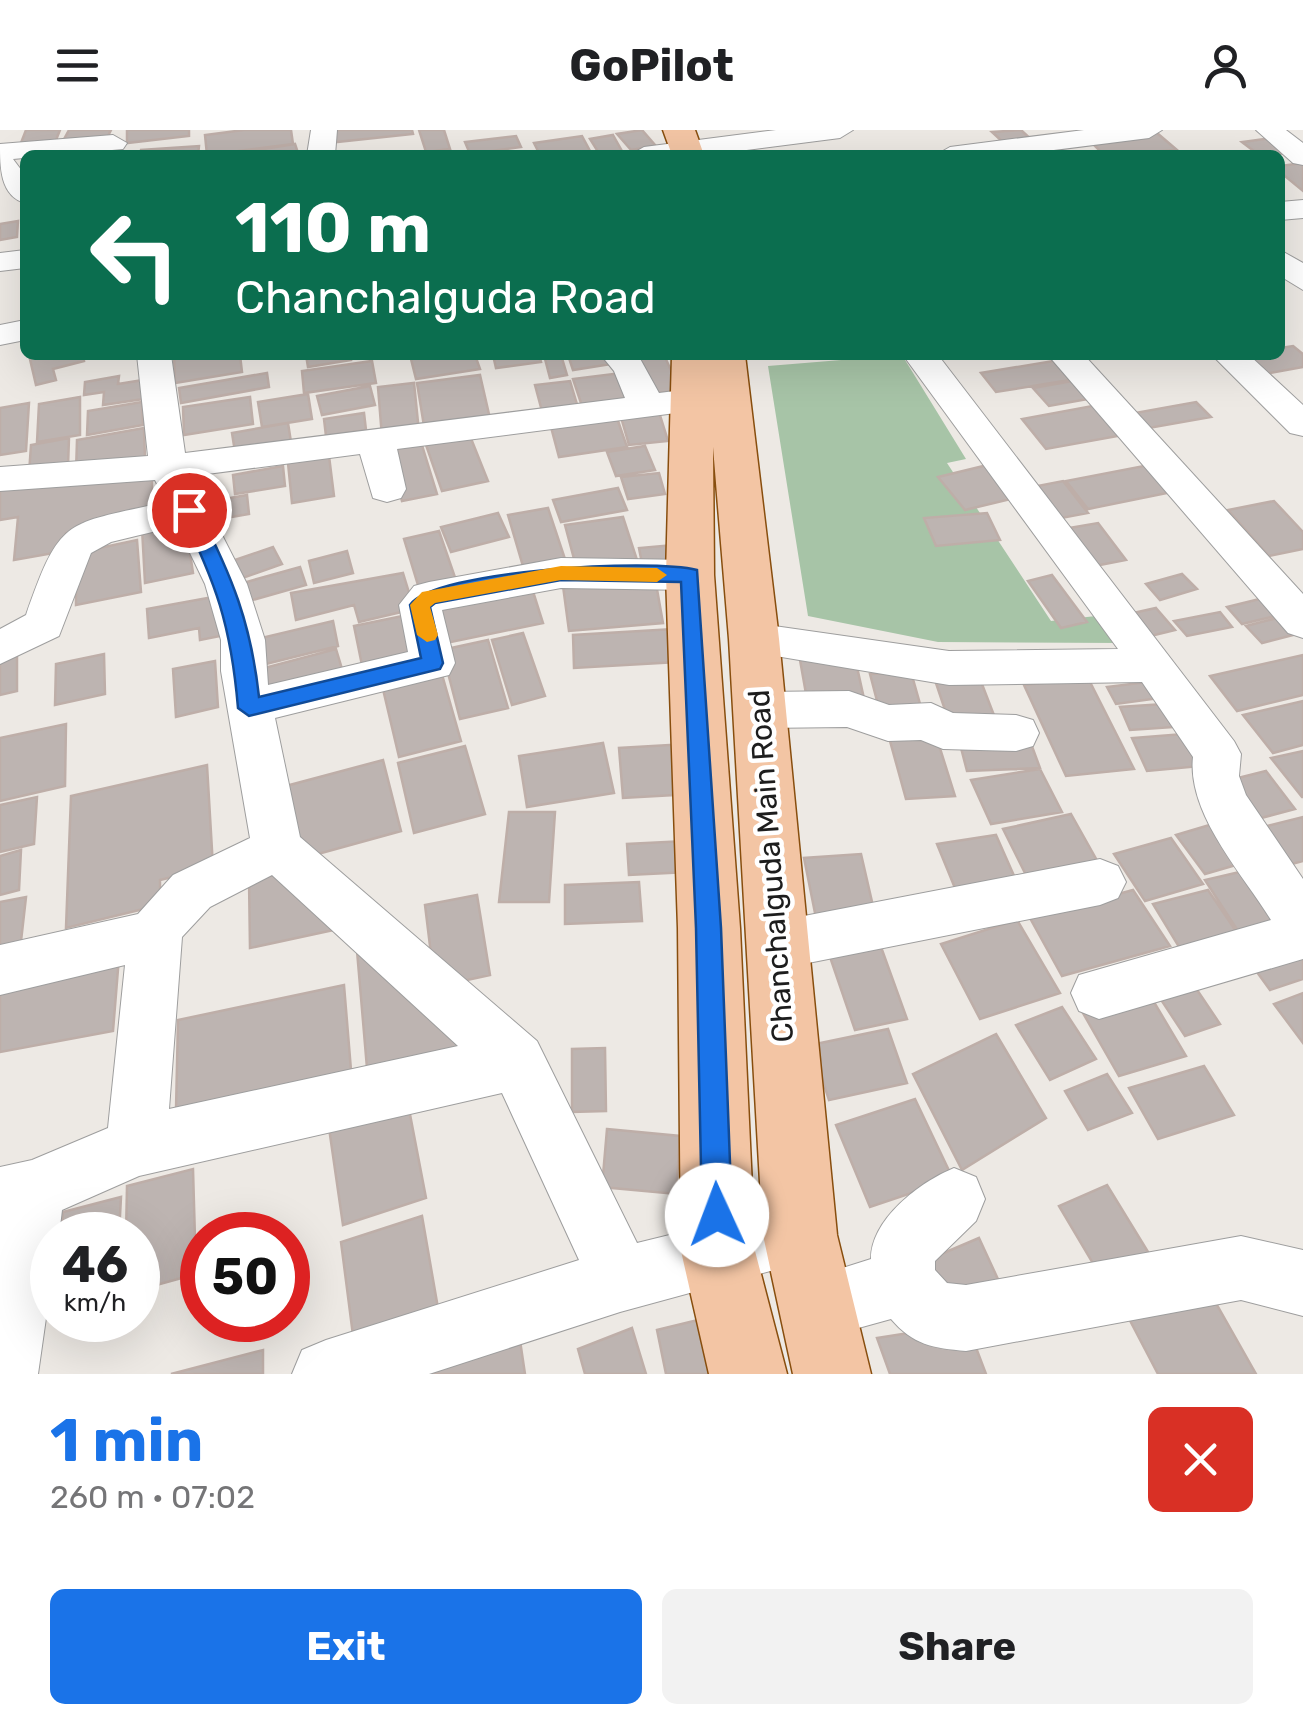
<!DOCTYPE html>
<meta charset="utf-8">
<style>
body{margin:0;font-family:Rubik,sans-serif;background:#f2f2f2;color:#202124;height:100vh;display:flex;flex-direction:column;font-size:38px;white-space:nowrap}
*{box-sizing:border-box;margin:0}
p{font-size:32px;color:#757577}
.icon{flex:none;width:55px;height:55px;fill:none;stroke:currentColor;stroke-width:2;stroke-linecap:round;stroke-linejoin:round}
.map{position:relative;height:1244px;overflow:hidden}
.details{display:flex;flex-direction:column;background:#fff;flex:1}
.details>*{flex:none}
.hud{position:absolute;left:20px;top:20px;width:1265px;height:210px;border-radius:15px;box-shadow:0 10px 40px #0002;background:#0b6e4f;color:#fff;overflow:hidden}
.speed{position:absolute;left:30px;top:1082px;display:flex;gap:20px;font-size:50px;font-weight:700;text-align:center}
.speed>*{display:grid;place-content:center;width:130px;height:130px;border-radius:50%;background:#fff;box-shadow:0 10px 40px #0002;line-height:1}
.speed small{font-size:25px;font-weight:400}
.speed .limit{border:15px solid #d22;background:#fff;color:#111}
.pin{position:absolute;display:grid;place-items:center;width:85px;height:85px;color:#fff;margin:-42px;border:5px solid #fff;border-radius:50%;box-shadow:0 2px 10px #0007}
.me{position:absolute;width:110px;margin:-55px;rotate:358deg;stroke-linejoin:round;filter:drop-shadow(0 0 8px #0008)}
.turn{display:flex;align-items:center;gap:35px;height:210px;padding:0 50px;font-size:45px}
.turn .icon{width:130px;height:130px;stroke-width:2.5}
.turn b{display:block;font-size:70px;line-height:85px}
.round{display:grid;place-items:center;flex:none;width:105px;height:105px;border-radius:15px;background:#f2f2f2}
.headline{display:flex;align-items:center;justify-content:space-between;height:170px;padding:0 50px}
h1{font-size:60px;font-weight:700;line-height:75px;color:#1a73e8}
.cta{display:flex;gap:20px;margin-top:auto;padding:20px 50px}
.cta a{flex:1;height:115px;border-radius:15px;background:#1a73e8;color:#fff;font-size:40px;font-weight:700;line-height:115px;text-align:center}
.cta a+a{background:#f2f2f2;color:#202124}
header{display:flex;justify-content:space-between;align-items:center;height:130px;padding:0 50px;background:#fff;font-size:45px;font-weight:700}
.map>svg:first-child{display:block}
.cemetery{fill:#a7c4a7}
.building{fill:#bdb4b1;stroke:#beaea8;stroke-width:2.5}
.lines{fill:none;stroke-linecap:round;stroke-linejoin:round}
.minor-casing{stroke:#9e9e9e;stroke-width:2}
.major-casing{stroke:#884e0e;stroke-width:3}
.minor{fill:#fff;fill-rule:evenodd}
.major{fill:#f3c5a4;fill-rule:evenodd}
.route{fill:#1a73e8;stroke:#114b97;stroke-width:2.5}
.slow{fill:#f59e0b}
.labels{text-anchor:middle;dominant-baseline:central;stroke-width:9;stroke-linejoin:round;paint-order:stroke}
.street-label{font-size:30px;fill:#1d1d1d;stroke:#fff}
</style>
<header><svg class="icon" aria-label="menu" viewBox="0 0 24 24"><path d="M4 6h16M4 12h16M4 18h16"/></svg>GoPilot<svg class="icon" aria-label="person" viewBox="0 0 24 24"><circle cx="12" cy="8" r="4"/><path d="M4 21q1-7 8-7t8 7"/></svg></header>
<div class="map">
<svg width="1303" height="1244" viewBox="0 0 1303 1244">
<rect width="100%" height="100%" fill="#ede9e4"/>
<!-- cemetery -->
<path class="cemetery" d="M902,225L966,329L947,333L1051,491L1105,485L1123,513L938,512L808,486L768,236Z"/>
<!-- building -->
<path class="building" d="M26,0H60L54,15L19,18Z
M69,0H111L105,12L62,13Z
M127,0H189V6L127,13Z
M244,0H291L293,14L207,25L205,5Z
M326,0H412L413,4L327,13Z
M419,0H444L450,19L426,22Z
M642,0L656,16L631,20L617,4Z
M1021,0L1034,12L1006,15L992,2Z
M1157,3L1177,20L1104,25L1090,11Z
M613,5L623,23L600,25L590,9Z
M516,6L521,17L470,24L465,12Z
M582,6L590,21L540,25L534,13Z
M1272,8L1291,23L1259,25L1242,12Z
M295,14L298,23L225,25Z
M199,16L198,25H140L141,20Z
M1302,33L1303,34V61L1280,42V36Z
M18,91L17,107L0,110V94Z
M1293,216L1303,224V237L1265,244L1245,225H1280V218Z
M29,225H83L84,231L53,239L56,250L36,255Z
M174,225H240L242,242L175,253Z
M306,225H350L351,230L308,237Z
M436,225H475L480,239L416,249L411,229Z
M493,225H539L541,232L496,238Z
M544,225H561L567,245L550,248Z
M568,225H607L611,234L573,240Z
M664,225L680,260L644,265L628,227Z
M1059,230L1076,249L996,262L981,243Z
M372,231L376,253L304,263L302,241Z
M629,242L641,271L583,279L573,249Z
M267,243L269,257L181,273L179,258Z
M480,245L491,293L425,302L417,253Z
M119,246L118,254L143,250L144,269L103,275L104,262L84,265L85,252Z
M1078,250L1094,268L1049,276L1033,258Z
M570,251L579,281L543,285L535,255Z
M414,253L419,302L382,307L378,257Z
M370,256L375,275L322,285L317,266Z
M308,264L312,289L262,297L258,272Z
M80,267V305L37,312L39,274Z
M250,267L253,294L184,305L183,277Z
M142,272L143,295L87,305L88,281Z
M1196,272L1211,287L1149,298L1135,283Z
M29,273L26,321L0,325V278Z
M1103,274L1129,304L1046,319L1022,289Z
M659,282L668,311L629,315L621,287Z
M364,283L366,300L326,306L324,289Z
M617,288L627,317L559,327L551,297Z
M288,293L291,312L235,322L232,303Z
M144,298L145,329L76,342L77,310Z
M470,306L488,351L442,361L426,315Z
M69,308L68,337L29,344L31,315Z
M421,312L437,364L402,371L388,319Z
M645,316L655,340L616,346L607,322Z
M329,326L334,366L292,373L288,333Z
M996,333L1023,366L965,380L938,347Z
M1154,334L1177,361L1088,379L1066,351Z
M283,336L285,356L235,364L233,345Z
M152,342V388L66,403L65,421L14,430L18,387L0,390V356Z
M659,343L665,364L628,369L621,347Z
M1063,351L1088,383L1051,390L1027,358Z
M618,358L627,380L561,392L553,370Z
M247,365L249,384L197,393L196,374Z
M1274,371L1303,402V419L1269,426L1228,380Z
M548,378L567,435L525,443L508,385Z
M498,383L509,407L451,422L441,397Z
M987,383L1000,410L936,416L924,388Z
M623,387L637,430L577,440L565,395Z
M185,389L193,443L145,453L142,398Z
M1098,393L1126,430L1084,438L1058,400Z
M439,401L458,456L421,465L404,409Z
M137,410L141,462L76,475V423Z
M673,415L679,441L644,444L639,418Z
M273,417L282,434L237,450L229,432Z
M347,421L353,443L314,453L309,431Z
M300,437L306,455L249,471L243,453Z
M403,443L414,479L359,492L354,475L296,490L291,463Z
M1182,444L1197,459L1160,470L1146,454Z
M1052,445L1087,492L1061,498L1028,451Z
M655,448L663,493L569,501L563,456Z
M530,452L543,493L436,515L426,473Z
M224,465L225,505L200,510L199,498L149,508L147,479Z
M1268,467L1283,484L1242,494L1227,477Z
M1156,478L1175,500L1142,508L1124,485Z
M1220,482L1232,497L1187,506L1174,491Z
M417,483L429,531L364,545L354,496Z
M1285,486L1301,503L1262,513L1246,496Z
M333,491L338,516L258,536L253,510Z
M673,499L677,532L574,538L573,505Z
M523,503L545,566L512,575L492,510Z
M488,510L508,578L460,589L442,520Z
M336,519L345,549L260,572L253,541Z
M104,524L105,564L55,575L56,534Z
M1303,525V565L1237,581L1210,546Z
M17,526V561L0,565V530Z
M855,528L865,573L808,575L800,530Z
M215,531L218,577L176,587L173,539Z
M441,541L461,611L399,627L382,555Z
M911,542L924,588L882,590L870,544Z
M1088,548L1134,639L1066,646L1024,555Z
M980,549L995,588L949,592L936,553Z
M1163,550L1174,566L1116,574L1107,557Z
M1303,571V615L1273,623L1243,585Z
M1179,573L1190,596L1130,600L1120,577Z
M66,594L65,656L0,671V608Z
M933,596L955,666L906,669L887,600Z
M1196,603L1212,635L1147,641L1132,608Z
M1030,611L1040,638L967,641L960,614Z
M603,613L614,663L527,677L519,626Z
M686,614L692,664L623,668L619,618Z
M465,616L485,684L414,703L398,633Z
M1303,621V667H1302L1271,628Z
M383,630L401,701L300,729L286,656Z
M207,635L213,737L160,750V775L66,798L71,666Z
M1040,639L1062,682L991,694L971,650Z
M1266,641L1295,679L1246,692L1218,653Z
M37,667L34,714L0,722V675Z
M509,682H555L549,772H499Z
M1071,684L1100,736L1029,751L1003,699Z
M1303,687V731L1270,740L1243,702Z
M1223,691L1253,730L1205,744L1176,705Z
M996,705L1015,748L955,758L937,714Z
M1171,708L1203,754L1145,771L1114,724Z
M685,711L688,742L629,745L627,714Z
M21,720L19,760L0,765V726Z
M861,724L876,789L817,793L804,728Z
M1257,738L1301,802L1247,815L1205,750Z
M290,743L343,798L250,818L249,749Z
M639,752L642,791L565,794V755Z
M1133,760L1170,816L1062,846L1030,788Z
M1208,760L1242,810L1184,825L1153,774Z
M477,765L490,845L435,857L425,775Z
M26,767L19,829L0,833V772Z
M1017,790L1060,863L980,889L941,814Z
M1303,808V849L1270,860L1246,827Z
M356,809L469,920L367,938Z
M881,817L907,889L855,900L830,827Z
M119,827L113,901L0,922V849Z
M1187,845L1220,894L1185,906L1152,856Z
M344,855L351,940L176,980L178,890Z
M1145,857L1186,926L1119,946L1079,876Z
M1303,863V913L1274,874Z
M1062,877L1096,929L1050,950L1016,895Z
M888,899L907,953L829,970L811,915Z
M996,904L1046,988L962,1040L913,944Z
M605,918L606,981L572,982V919Z
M1204,936L1234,985L1158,1009L1129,958Z
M1107,944L1132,983L1088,1000L1065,961Z
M915,969L953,1049L870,1077L836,995Z
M408,974L426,1068L343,1095L329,998Z
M607,999L680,1006L676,1064L602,1057Z
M193,1039L196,1144L138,1160V1105H126L127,1056Z
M1107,1055L1156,1135L1107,1157L1059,1076Z
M121,1067L119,1105H61L63,1082Z
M422,1086L439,1184L354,1213L341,1112Z
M979,1108L1008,1171L931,1177L911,1137Z
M1204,1152L1256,1244H1158L1125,1181Z
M706,1188L719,1244H666L657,1200Z
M967,1194L986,1244H890L877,1208Z
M518,1197L525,1244H417Z
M632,1198L646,1244H585L578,1219Z
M263,1220V1244H171Z"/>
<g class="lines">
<!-- minor casing -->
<g class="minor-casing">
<path id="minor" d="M311,0H337L335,25H307Z
M776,0H853L840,8L708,25H630L644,17Z
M1084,0H1162L1149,8L1015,25H936L950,17Z
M1256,0H1286L1303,13V35L1293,33Z
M113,5L127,13L123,19L13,29L25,45V73C0,66 0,37 0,14Z
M1303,70V88L1280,90V72Z
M25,120V138L0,141V123Z
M1280,120L1303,133V160L1280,146Z
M25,190V210L0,215V195Z
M137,225H171L185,323L625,268L614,241L601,225H638L659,263L691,259L742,265L747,273L742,281H691L397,319L406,359L401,368L387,372L373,368L360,324L192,346L247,454L265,510L268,555L408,522L399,475L414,456L429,452L561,428L690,430L705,435L711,445L705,455L690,460L561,458L442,480L455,533L449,545L275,588L300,707L537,911L637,1113L800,1073L822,1083L832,1105L822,1127L620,1182L429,1244H292L302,1220L326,1210L579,1130L502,963L139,1046L62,1080L59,1105H52V1146L38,1244H0V1037L32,1030L108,998L125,835L0,865V815L138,784L173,745L250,708L221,541V510L205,454L177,396L111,412L91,423L59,506L0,534V499L26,485C61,385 65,395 166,372L155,350L0,361V337L148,326ZM272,745L458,916L169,979L182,807L210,777Z
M903,225H938L1234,611L1241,624L1239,646L1246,665L1303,749V829L1099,889L1079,881L1071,863L1079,845L1271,790C1242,743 1187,684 1193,627L1142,552L949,555L739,520L732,509L739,498L754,493L949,521L1118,519Z
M1048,225H1084L1303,464V508L1288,503Z
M1212,225H1249L1303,275V306L1290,303Z
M849,561L889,575L931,573L953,583L1016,585L1033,590L1039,603L1033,616L1016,621L943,619L921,610L888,611L847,597L759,598L743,593L736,580L743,567L759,562Z
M1100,729L1118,736L1126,752L1118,768L1100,775L778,839L759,832L751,815L759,798L778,791Z
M954,1038L976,1047L985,1069L976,1091L935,1131V1140L947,1153L966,1155L1241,1106L1303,1120V1186L1241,1170L966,1221C933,1218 913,1215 891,1189L815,1210L792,1200L782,1177L792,1154L871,1129C871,1089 920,1052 954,1038Z"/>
</g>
<!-- major casing -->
<g class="major-casing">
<path id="major" d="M663,0H695L704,25H672Z
M672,225H745L779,509L837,1105L871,1244H793L763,1105L729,509L713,317L714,445L740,798L755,1121L787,1244H709L681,1121L678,798L666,445Z"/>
</g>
<!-- minor -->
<use href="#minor" class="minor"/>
<!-- major -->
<use href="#major" class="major"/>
</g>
<!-- route -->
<path class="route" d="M189,374L198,380C232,446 251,493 259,567L421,528L410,475C434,440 653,428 697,440L721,798L732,1085L727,1096L717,1100L706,1096L702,1085L696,798L681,452L561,450L435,473L430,477L443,533L440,539L249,586L238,578C231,495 216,453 180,380Z"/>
<!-- slow -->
<path class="slow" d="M561,436L657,438L667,445L657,452L561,450L435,473L430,477L438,505L435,510L427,512L417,505L410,475L422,462Z"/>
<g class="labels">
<!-- street labels -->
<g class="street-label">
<text transform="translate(771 736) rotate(-94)">Chanchalguda Main Road</text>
</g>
</g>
</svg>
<div class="speed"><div>46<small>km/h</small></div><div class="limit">50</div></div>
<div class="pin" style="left:189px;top:380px;background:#d93025"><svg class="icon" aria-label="arrive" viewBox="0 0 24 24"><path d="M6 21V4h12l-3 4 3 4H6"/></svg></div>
<svg class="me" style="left:717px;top:1085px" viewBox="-20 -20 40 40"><circle r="19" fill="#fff"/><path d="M0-13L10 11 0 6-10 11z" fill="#1a73e8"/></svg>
<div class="hud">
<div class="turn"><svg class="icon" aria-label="left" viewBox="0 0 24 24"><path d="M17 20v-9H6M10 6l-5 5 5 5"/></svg><div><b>110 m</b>Chanchalguda Road</div></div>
</div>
</div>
<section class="details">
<div class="headline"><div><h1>1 min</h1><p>260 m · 07:02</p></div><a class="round" style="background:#d93025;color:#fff"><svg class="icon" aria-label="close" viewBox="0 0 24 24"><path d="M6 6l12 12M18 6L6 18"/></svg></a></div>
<div class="cta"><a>Exit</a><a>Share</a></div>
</section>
